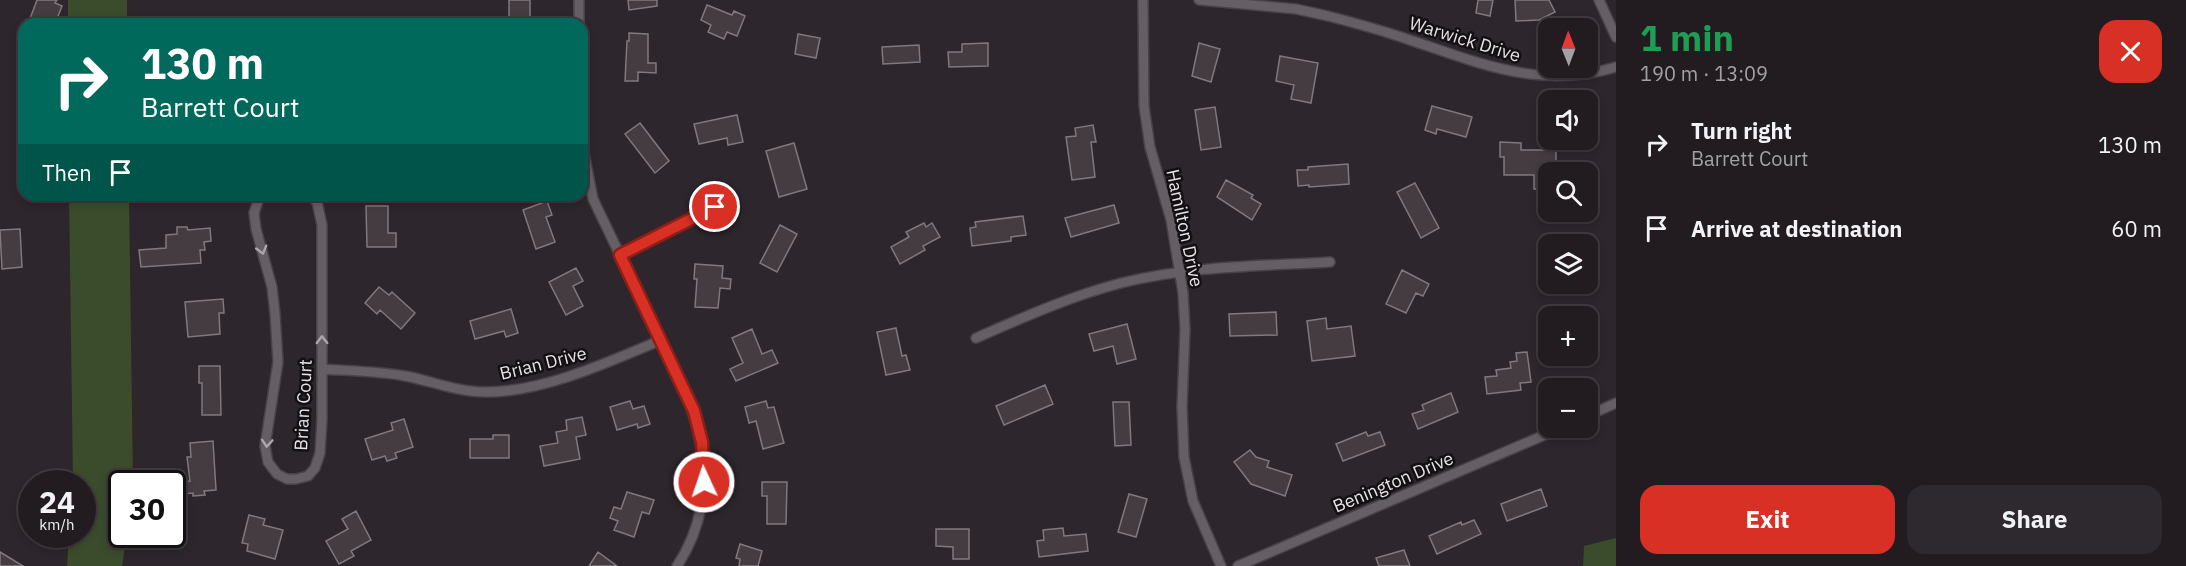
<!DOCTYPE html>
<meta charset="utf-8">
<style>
body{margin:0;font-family:"IBM Plex Sans",sans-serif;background:#2e292e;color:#f1f3f6;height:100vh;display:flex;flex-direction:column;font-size:22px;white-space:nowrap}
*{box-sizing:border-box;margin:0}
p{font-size:20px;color:#a2a1a5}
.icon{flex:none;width:33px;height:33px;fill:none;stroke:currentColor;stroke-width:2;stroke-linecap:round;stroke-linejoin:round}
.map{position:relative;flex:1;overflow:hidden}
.drawer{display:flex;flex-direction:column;background:#221c21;width:570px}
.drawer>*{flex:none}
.guide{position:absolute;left:18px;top:18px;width:570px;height:183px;border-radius:18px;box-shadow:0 3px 9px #0003,0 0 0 2px #3f3a3f;background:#00695c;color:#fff;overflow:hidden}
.needle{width:39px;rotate:359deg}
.buttons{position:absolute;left:1538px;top:18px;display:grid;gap:12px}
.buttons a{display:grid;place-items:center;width:60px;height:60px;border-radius:12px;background:#221c21;box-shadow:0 3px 9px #0003,0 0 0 2px #3f3a3f;font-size:30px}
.speed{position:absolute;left:18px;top:470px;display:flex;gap:12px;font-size:30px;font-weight:700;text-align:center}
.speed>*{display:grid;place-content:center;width:78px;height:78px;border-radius:50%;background:#221c21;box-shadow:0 3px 9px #0003,0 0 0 2px #3f3a3f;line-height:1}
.speed small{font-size:15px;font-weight:400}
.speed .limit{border:3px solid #111;border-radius:9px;background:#fff;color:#111}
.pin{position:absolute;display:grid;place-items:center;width:51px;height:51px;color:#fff;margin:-26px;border:3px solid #fff;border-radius:50%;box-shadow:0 2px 6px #0007}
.me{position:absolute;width:66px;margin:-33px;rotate:357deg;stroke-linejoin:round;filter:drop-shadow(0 0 4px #0008)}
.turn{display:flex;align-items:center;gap:21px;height:126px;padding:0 24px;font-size:27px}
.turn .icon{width:78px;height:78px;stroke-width:2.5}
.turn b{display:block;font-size:42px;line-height:51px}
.then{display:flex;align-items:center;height:57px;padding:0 24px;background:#0003;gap:12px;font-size:22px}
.round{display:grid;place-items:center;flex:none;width:63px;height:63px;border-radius:18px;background:#2e292e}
.head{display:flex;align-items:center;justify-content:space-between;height:102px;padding:0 24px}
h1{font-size:36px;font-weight:800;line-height:45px;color:#1e9e55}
.primary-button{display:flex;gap:12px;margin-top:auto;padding:12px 24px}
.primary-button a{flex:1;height:69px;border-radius:18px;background:#d93025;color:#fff;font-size:24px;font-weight:800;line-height:69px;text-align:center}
.primary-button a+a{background:#2e292e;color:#f1f3f6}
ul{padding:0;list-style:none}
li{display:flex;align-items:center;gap:18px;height:84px;padding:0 24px}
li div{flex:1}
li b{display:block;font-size:22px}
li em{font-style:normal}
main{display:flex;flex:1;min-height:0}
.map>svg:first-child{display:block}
.green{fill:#3b4c2d}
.building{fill:#443c41;stroke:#81787e;stroke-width:1.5}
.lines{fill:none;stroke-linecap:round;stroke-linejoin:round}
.street-casing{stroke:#474246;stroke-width:12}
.street{stroke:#655e65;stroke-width:9}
.oneway{stroke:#aca7ac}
.route-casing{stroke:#8d1f18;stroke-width:15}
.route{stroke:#d93025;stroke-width:10}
.labels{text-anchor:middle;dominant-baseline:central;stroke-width:5;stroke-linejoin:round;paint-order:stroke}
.street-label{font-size:18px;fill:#e7e2e6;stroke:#131013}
</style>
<main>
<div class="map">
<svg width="1616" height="566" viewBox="0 0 1616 566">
<rect width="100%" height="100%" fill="#2d262c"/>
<!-- green -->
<path class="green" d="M68,0H127V24H68Z
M69,195H129L133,483H122V534H127L122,566H67L69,534H82V483H73Z
M1616,538V566H1583L1584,546Z"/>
<!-- building -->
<path class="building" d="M37,0H57L55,3L62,6L55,24H28Z
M509,0H530V24H509Z
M628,0H657V6L629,10Z
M1478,0H1493L1490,16L1476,13Z
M1515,0H1549L1555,12L1539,20L1516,21Z
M707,5L732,15L734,11L745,16L737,36L727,32L724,39L708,32L711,25L701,20Z
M629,33L648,34V63H656V73L638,72V81H625L627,41H629Z
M798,34L820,38L816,58L795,54Z
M988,43V66L949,67L948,52H962V44Z
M1199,43L1220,49L1211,82L1192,76Z
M919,45L920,62L883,64L882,47Z
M1280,56L1318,63L1311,103L1291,99L1294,85L1276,81Z
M1432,106L1472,117L1466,137L1437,129L1436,134L1425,130Z
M1215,107L1221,147L1201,150L1195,110Z
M737,115L743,142L728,145L727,138L699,144L694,124Z
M640,123L669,161L655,173L625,134Z
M1093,125L1096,142H1091L1095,177L1072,180L1066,137L1076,136L1075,128Z
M1500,142L1521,143V150H1556V172H1548V189H1534V175H1504V157H1500Z
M794,143L807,189L779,197L766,151Z
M1348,164L1349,184L1309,187V185L1298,186L1297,170H1308V167Z
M1226,180L1253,195L1251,198L1261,204L1252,220L1217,197Z
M1415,183L1439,228L1421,238L1397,192Z
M547,201L552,215L546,217L555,242L536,249L523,210Z
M1114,205L1119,223L1071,237L1065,218Z
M366,206H388V233H396V247H367Z
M1023,216L1026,235L1011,237V241L972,246L970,228L976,227L975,222Z
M924,223L926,227L932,223L940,237L923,246L925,250L900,264L891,247L909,237L906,232Z
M780,225L797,234L777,272L760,263Z
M177,227H187L188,230L210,228L211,241L204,242L205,250H200L201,263L141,267L139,250L166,248V235L177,234Z
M20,229L22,267L2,269L0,230Z
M695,264L723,266L722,278L731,279L730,289L720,288L718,308L695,307L697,279H694Z
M576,268L583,281L573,286L583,306L566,315L549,282Z
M1402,270L1429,284L1423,296L1416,293L1406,313L1386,304Z
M379,287L389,295L392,292L415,313L401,329L380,310L377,314L365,303Z
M223,299L224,313H219L220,334L188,337L185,302Z
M511,309L518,333L506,337L504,331L475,339L470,321Z
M1276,312L1277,335L1230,336L1229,314Z
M1326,318L1327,329L1351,326L1355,356L1312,361L1307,321Z
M1127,324L1136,359L1117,364L1113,346L1094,351L1089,334Z
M896,328L902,356L906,355L910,370L886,375L877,332Z
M752,329L762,354L772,350L778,363L736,381L730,369L743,363L732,338Z
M1527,352L1531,382L1520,383L1521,390L1487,394L1485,377L1497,376L1496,370L1511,368L1510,362L1517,361L1516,353Z
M199,366H220L221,415H202V383H199Z
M1045,385L1053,404L1004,425L996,406Z
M1451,393L1458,412L1418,429L1412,414L1424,410L1422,405Z
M630,401L633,409L644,406L650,424L638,428L637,424L617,430L610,407Z
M766,401L768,408L774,407L784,443L763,449L756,421L749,423L745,407Z
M1113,402H1129L1131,445L1115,446Z
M582,417L586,435L576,437L580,459L544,466L540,446L558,443L556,432L567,430L566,420Z
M404,419L413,447L395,453L397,458L387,461L385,456L372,460L365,439L393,430L391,423Z
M1366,432L1368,436L1380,432L1385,445L1343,461L1336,444Z
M493,435H509V458H470V439H493Z
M213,441L216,490L204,491L205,495L193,496V493L184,494L183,482L190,481L187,457H191L190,443Z
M1250,450L1256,457L1269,461L1267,467L1292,475L1285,496L1251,484L1234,462Z
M762,482H787L786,524H767V496H762Z
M1541,489L1547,506L1507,521L1501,504Z
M627,492L654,500L649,514L642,512L634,537L614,530L618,521L610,518L614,507L621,509Z
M1129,494L1147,499L1136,537L1118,532Z
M356,511L371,540L351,551L354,556L339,564L326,541L348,529L342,519Z
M249,515L265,519L263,525L283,530L275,559L247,551L248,544L242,543Z
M1474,520L1481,534L1437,554L1429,536L1461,522L1462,525Z
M1063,528L1064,536L1086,534L1088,551L1039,557L1037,541L1044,540L1043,530Z
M936,529H969V559H953V547L936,546Z
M740,544L762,551L758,566H739L740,559L736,558Z
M1404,550L1410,566H1379L1376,558Z
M0,552L23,566H0Z
M598,552L617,566H589Z"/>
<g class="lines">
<!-- street casing -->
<g class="street-casing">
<path id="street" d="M579,0V24
M1143,0L1144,106L1150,147L1171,220L1183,293L1185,329L1182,407L1184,457L1193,501L1221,566
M1199,0L1296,9L1328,16C1355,23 1381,30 1407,39C1480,63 1538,90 1616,67
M1599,0L1616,37
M582,143L593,199L681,382C708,443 716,507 677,566
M263,195L259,198L254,213L256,229L272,287L275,314L278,362L265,446L268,462L277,474L287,479H296L308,476L315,468L320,453L322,419V225L317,202L310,195
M620,255L715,207
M976,338C1024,317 1071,296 1121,283C1189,266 1261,266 1330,262
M322,369C350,371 378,371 405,376C432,381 457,392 486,392C543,392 609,362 661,340
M1587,416L1616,403
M1238,566L1561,428"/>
</g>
<!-- street -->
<use href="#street" class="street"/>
</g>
<!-- one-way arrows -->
<defs><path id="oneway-chevron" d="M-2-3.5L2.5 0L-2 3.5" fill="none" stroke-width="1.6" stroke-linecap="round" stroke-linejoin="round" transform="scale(1.5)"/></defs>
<g class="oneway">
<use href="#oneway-chevron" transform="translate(262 250) rotate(74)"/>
<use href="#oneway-chevron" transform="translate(322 340) rotate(-91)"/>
<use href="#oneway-chevron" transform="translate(267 443) rotate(94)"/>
</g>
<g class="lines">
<!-- route casing -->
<g class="route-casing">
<path id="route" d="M704,482L702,442L694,411L620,255L715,207"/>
</g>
<!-- route -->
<use href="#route" class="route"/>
</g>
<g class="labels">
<!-- street labels -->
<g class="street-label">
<text transform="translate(1465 39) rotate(17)">Warwick Drive</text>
<text transform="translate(1185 228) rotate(78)">Hamilton Drive</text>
<text transform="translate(543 363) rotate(-14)">Brian Drive</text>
<text transform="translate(303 405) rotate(-87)">Brian Court</text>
<text transform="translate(1393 482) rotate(-23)">Benington Drive</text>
</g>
</g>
</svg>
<div class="buttons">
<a><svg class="needle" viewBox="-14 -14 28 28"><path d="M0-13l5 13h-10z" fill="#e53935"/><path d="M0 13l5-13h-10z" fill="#a2a1a5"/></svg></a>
<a><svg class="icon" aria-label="sound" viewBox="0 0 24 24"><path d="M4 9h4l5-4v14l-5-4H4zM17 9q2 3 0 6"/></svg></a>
<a><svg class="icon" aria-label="search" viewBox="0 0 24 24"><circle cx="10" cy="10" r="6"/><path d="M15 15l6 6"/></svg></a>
<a><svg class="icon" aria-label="layers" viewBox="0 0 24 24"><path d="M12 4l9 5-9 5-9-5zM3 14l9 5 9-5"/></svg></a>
<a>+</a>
<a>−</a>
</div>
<div class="speed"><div>24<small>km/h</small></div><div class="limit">30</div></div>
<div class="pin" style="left:715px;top:207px;background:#d93025"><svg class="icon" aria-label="arrive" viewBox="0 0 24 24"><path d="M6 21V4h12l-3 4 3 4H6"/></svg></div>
<svg class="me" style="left:704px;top:482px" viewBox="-20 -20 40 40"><circle r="17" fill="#d93025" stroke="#fff" stroke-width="3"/><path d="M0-11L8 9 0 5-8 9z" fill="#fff"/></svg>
<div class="guide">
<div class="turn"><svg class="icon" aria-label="right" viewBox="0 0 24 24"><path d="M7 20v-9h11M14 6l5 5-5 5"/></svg><div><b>130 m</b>Barrett Court</div></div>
<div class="then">Then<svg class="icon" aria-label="arrive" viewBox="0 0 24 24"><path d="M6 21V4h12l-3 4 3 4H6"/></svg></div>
</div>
</div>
<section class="drawer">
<div class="head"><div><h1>1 min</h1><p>190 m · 13:09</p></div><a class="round" style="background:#d93025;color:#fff"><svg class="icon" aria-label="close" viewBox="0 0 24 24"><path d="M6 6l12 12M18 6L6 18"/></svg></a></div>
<ul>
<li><svg class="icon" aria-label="right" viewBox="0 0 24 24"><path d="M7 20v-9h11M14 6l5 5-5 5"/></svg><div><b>Turn right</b><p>Barrett Court</p></div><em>130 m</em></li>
<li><svg class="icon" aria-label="arrive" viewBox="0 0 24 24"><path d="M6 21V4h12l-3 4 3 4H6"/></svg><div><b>Arrive at destination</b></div><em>60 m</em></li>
</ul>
<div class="primary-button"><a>Exit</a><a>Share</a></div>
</section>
</main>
